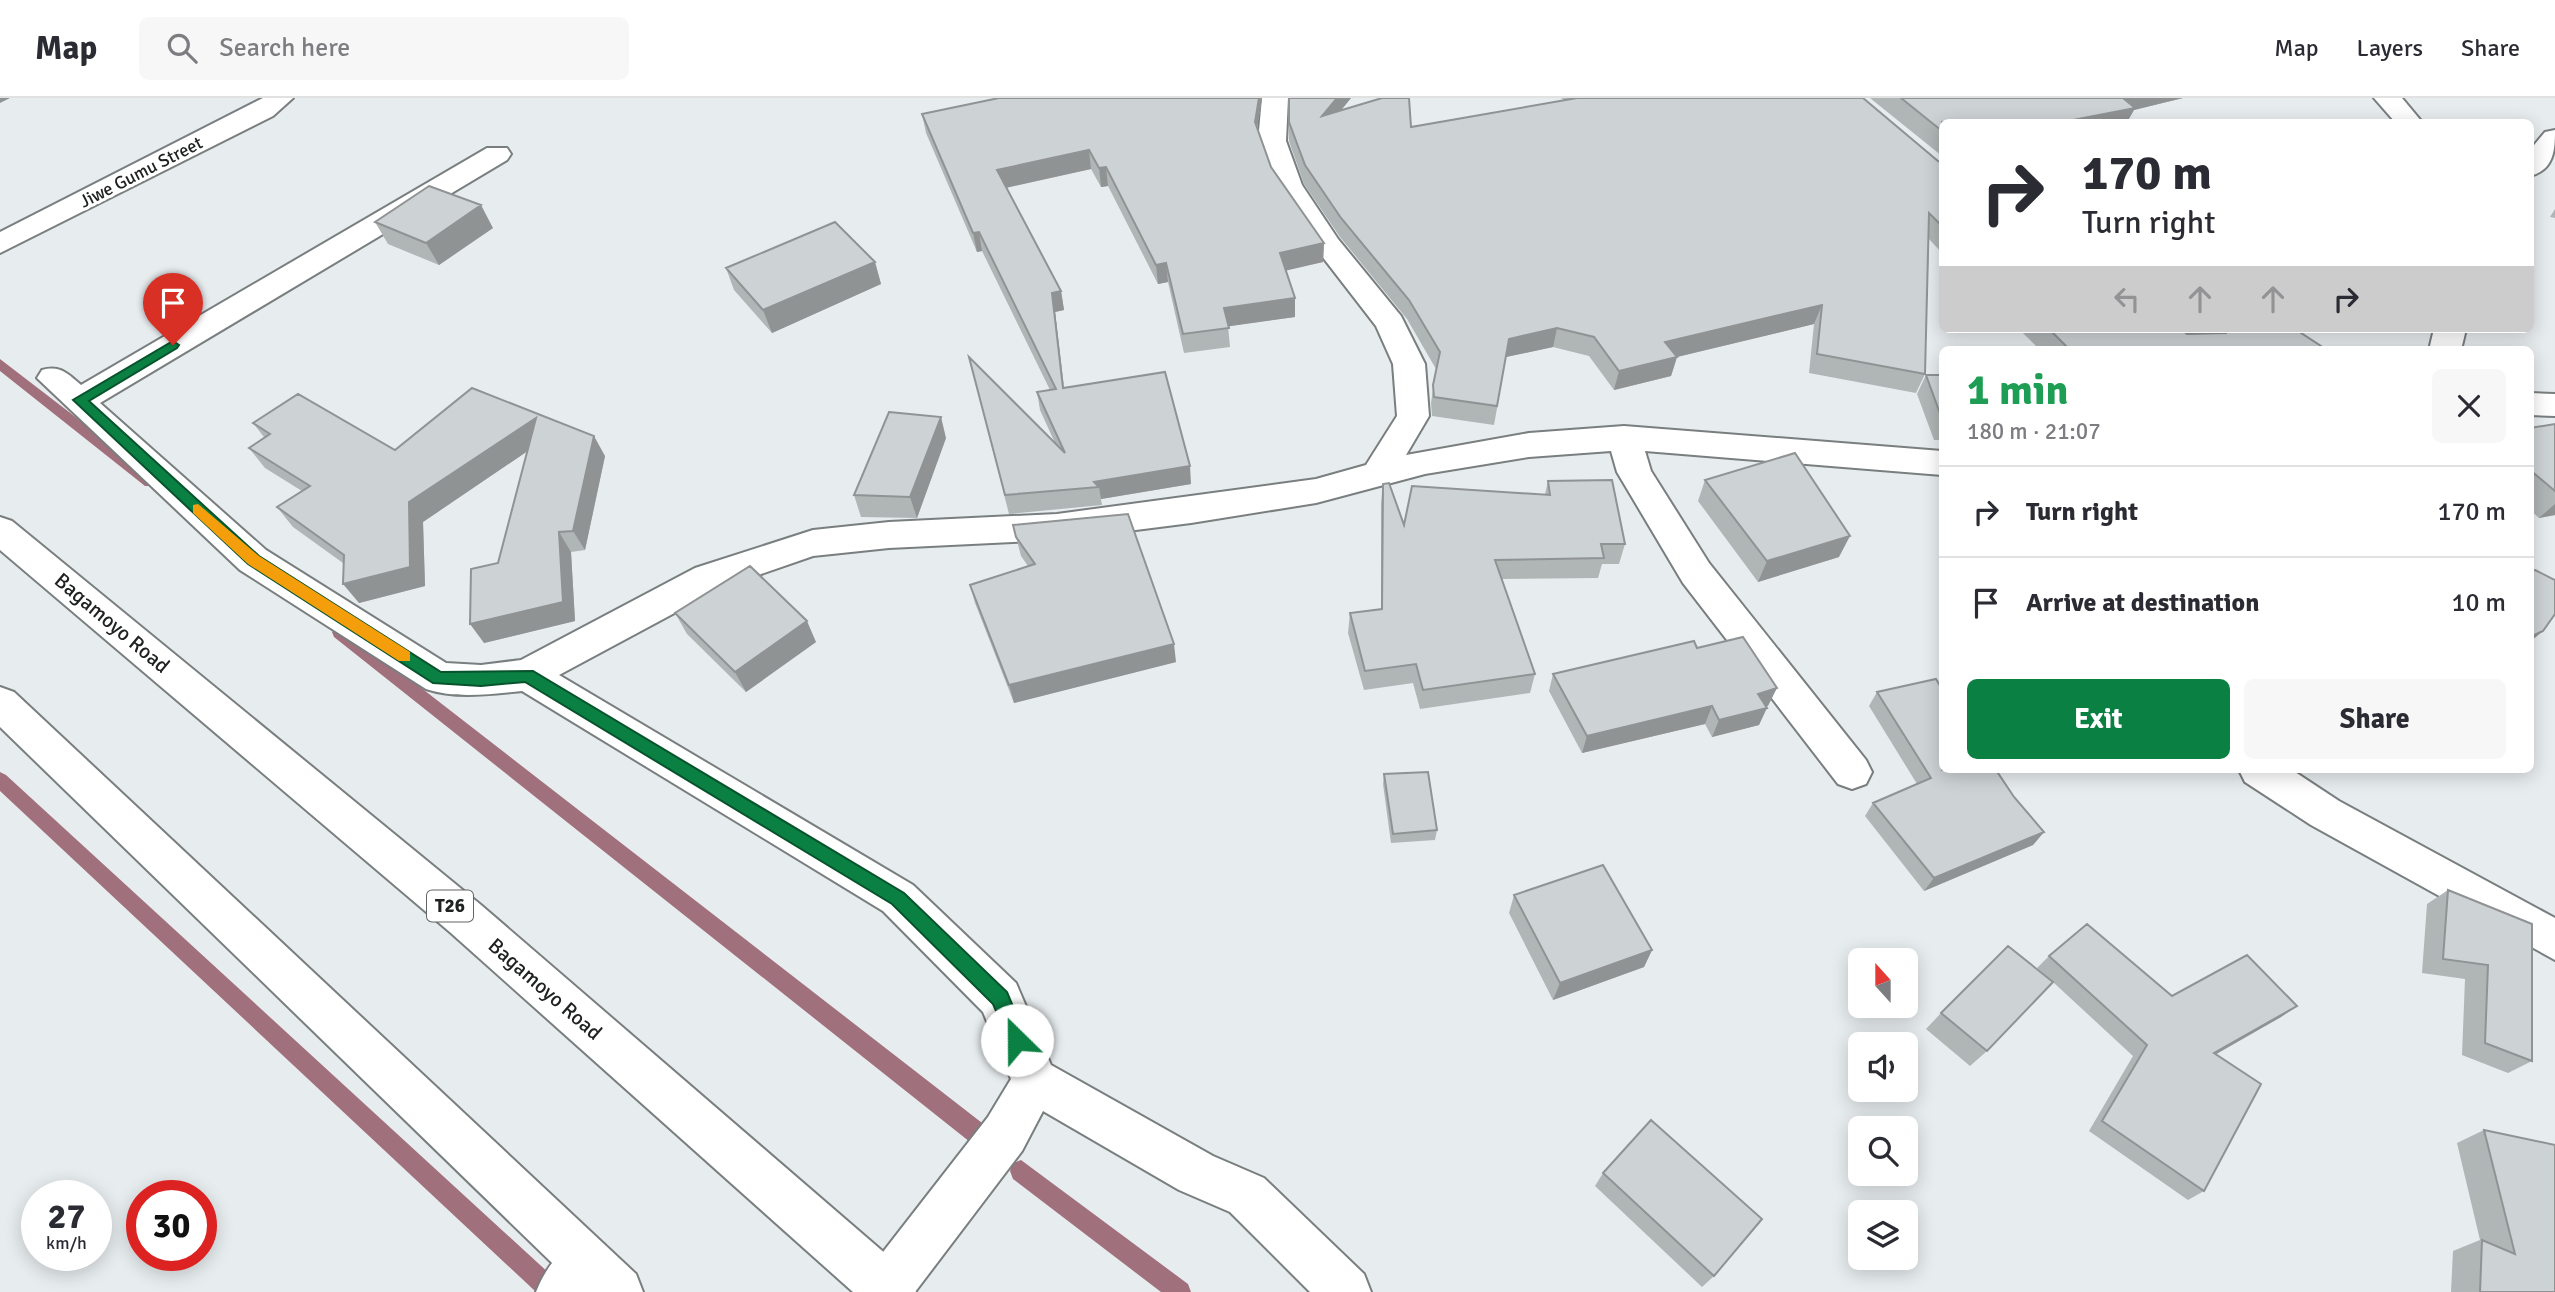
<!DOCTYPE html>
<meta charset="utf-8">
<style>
body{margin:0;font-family:Signika,sans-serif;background:#f7f7f7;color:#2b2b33;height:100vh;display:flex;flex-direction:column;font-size:26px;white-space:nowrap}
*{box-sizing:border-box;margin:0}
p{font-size:23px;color:#7c7c81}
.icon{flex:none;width:38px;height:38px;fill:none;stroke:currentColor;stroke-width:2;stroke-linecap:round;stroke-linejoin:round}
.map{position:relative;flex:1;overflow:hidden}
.panel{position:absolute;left:1939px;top:248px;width:595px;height:427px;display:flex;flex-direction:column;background:#fff;border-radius:10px;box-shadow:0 4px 18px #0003}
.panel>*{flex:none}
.guide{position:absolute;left:1939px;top:21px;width:595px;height:214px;border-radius:10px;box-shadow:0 4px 18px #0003;background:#fff;color:#2b2b33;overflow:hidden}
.needle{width:46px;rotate:339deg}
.controls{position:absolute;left:1848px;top:850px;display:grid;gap:14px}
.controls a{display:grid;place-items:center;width:70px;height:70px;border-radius:10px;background:#fff;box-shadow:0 4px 18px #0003;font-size:35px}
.speed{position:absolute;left:21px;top:1082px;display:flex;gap:14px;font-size:35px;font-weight:700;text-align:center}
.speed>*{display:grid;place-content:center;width:91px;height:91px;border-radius:50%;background:#fff;box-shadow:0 4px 18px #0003;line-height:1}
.speed small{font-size:18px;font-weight:400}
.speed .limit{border:10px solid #d22;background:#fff;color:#111}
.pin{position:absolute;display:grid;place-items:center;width:60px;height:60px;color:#fff;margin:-72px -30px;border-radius:50% 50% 50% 0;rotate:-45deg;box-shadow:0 0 7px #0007}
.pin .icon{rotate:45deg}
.me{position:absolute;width:77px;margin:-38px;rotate:337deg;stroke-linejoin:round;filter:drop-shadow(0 0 5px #0008)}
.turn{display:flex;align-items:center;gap:24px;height:147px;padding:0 28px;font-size:32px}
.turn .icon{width:91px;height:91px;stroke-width:2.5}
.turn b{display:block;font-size:49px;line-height:60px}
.lanes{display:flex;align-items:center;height:66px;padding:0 28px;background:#0003;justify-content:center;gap:35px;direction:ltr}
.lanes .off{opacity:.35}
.round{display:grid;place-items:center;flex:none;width:74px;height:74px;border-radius:10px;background:#f7f7f7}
.headline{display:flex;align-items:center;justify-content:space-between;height:119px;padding:0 28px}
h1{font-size:42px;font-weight:700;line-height:52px;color:#1e9e55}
.action{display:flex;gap:14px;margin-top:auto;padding:14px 28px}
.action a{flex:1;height:80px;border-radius:10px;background:#0b8043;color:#fff;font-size:28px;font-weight:700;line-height:80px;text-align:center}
.action a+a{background:#f7f7f7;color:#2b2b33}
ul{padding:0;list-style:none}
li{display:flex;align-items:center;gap:21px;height:91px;padding:0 28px;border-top:2px solid #e1e1e2}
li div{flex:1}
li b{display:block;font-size:26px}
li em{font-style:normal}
header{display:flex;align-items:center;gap:42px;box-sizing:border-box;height:98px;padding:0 35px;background:#fff;border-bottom:2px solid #e1e1e2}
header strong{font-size:33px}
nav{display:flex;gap:38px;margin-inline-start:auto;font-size:24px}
.search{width:490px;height:63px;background:#f7f7f7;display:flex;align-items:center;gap:18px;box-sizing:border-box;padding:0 24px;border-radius:10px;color:#7c7c81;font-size:26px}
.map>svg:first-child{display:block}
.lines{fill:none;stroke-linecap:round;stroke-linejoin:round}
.stream{fill:#a1707d;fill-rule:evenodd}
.street-casing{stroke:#797e7f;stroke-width:4}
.highway-casing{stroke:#797e7f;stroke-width:4}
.street{fill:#fff;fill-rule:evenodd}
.highway{fill:#fff;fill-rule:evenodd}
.wall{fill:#b0b5b6}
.shaded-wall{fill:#909394}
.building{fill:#cdd2d4;stroke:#909394;stroke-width:2}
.route{fill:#0b8043;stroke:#07532c;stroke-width:2}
.slow{fill:#f59e0b}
.labels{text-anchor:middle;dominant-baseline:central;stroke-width:6;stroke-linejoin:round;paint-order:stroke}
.far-street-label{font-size:18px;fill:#202222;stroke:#fff}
.shield{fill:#fff;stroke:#636464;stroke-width:2}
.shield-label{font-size:19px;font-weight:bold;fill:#202222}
.street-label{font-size:21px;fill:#202222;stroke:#fff}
</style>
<header>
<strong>Map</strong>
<div class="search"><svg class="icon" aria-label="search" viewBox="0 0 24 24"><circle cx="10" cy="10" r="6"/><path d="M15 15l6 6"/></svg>Search here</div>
<nav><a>Map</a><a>Layers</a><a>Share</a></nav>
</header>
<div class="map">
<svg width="2555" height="1194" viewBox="0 0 2555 1194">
<rect width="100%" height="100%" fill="#e7ecee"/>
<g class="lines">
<!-- stream -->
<path class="stream" d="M0,261L155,380L158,384L155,388H145L0,273Z
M340,527L986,1028L989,1036L986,1044L978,1047L970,1044L334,539L332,534Z
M0,674L6,677L551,1177L554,1185L551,1193H535L0,693Z
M1021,1062L1188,1186L1191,1194H1161L1013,1081L1010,1073L1013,1065Z"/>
<!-- street casing -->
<g class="street-casing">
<path id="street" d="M263,0H293L273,18L0,155V134Z
M1262,0H1288L1286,43L1302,87L1338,141L1401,218L1425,266L1429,318L1406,357L1529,335L1624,328L1942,353V377L1645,353L1651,373L1709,465L1866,662L1872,674L1866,686L1852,691L1838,686L1683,485L1617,374L1611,353L1529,359L1425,376L1316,405L1191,425L1057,442L889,450L813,458L721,490L559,577L913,787L1016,885L1051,967L1213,1058L1264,1080L1364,1176L1371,1194H1310L1230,1114L1179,1092L1043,1013L1022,1053L915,1194H863L862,1190L869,1172L988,1019L1011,981L983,914L883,813L522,593C490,596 456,601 426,591L240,472L37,280L42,272C60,267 67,275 81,287L487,50H507L511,56L507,62L100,305L266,452L446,565L481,567L521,562L695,470L813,432L889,424L1057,416L1316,381L1366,367L1397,318L1393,266L1376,228L1318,153L1274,87L1258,43Z
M2374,0H2402L2422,24H2395Z
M2555,32C2555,52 2554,72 2530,78V52L2545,34Z
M2434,231H2466L2461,252H2429Z
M2530,295L2555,296V318L2530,317Z
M2239,672H2292L2339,703L2555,820V862L2311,727L2245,684Z
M586,1139L604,1146L611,1164L604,1182L594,1194H536C546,1169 561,1149 586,1139Z"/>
</g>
<!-- highway casing -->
<g class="highway-casing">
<path id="highway" d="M0,419L12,423L481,807L909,1176L916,1194H853L451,835L0,452Z
M0,589L14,594L636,1176L643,1194H582L0,629Z"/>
</g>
<!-- street -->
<use href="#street" class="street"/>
<!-- highway -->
<use href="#highway" class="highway"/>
</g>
<!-- wall -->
<path class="wall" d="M1262,0L1257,30L1271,69L1324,145L1323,164L1286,172L1295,200V219L1228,228L1230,249L1184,255L1168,184L1158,186L1108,88L1101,89L1091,71L1006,90L1061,193L1064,212L1055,214L1064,289L1191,386L1101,401L1102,407L1009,416L969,259L1055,345L1040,312L1037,294L1050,292L982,153L977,154L926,35L922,16Z
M1289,0H1351L1341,12L1411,29L1564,2L1561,0H1863L1938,63L1942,64V155L1929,141L1925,276L1916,295L1809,275L1814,226L1677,259L1671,278L1614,292L1589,258L1553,249L1506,259L1494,327L1432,318L1431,305L1436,271L1407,221L1340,139L1304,86L1289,43Z
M1870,0H2183L2134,12L2127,24H1942V58Z
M2555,111V120L2550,119Z
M375,124L493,130L439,167L388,146Z
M875,164L881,186L772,235L734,192L726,170Z
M2019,231H2181L2187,236H2197L2192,231H2295L2327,252H2040Z
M1926,277H1942V342H1934L1917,296Z
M472,290L605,358L585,452L571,454L575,523L484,545L498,465L527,353L423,424L425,488L359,505L343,465L293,429L277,409L302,393L265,370L249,350L264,339L253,325L395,352Z
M2555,326V417L2539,420L2530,412V330Z
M946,340L917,420L861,419L854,397Z
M1705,382L1839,459L1758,484L1698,403Z
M1548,383L1625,446L1619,466H1602L1598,480L1502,481L1535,576L1530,595L1420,611L1413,585L1364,592L1348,535L1350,515L1381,511V406L1383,386L1404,427L1545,396Z
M1013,427L1176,564L1014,605L975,505L970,487L1028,468L1021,458Z
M675,515L816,544L746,594L687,536Z
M1697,550L1768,608H1766L1759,627L1712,639L1705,626L1582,655L1549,593L1553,576Z
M1877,594L2014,699L2044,734L2033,747L1924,793L1865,718L1873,705L1917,686L1869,608Z
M1384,676L1437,732L1435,742L1391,745L1383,686Z
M2448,792L2532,826V963L2508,975L2462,957L2465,881L2422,875L2427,806Z
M1514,797L1652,852L1644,869L1553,902L1509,815Z
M2049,858L2172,898L2297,908L2281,919L2215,956L2204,1093L2188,1102L2089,1033L2133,958L2053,884L1987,953L1970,968L1926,931L1941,915L2046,878L2037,870Z
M2484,1032L2555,1194H2451L2453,1153L2480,1142L2457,1045Z
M1603,1075L1714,1178L1702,1189L1595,1088Z"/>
<!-- shaded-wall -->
<path class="shaded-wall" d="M0,0H10L0,5Z
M1259,0H1262L1255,43V24Z
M1337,0H1351L1321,37L1322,18Z
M2119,0H2183L2134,12L2127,24H2063Z
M1089,52L1091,71L1000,91L997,72Z
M1106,69L1108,88L1101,89L1099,70Z
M481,107L493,130L439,167L426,145Z
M979,134L982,153L977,154L973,135Z
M1324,145L1323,164L1280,174V155Z
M875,164L881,186L772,235L763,212Z
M1166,165L1168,184L1158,186L1156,167Z
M1061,193L1064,212L1055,214L1066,308L1052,195Z
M1295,200V219L1224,229V210Z
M1822,207L1814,226L1660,263L1665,244Z
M1557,230L1553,249L1506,259L1494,327L1509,241Z
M1677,259L1671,278L1614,292L1619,273Z
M941,319L946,340L917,420L910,399Z
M536,320L547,340L423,424L425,488L359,505L343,486L409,404Z
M594,338L605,358L585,452L573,433Z
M1190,368L1191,386L1101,401L1099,389L1094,384Z
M2555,406V417L2539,420Z
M559,434L571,454L575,523L484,545L470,526Z
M1850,438L1839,459L1758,484L1767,463Z
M807,523L816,544L746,594L735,574Z
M2543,533L2530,544V539Z
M1174,546L1176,564L1014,605L1009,587Z
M1777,590L1768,608L1750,613L1758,596Z
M1712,608L1705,626L1582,655L1587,638Z
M1767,610L1759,627L1712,639L1719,622Z
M2044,734L2033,747L1924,793L1934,780Z
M1652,852L1644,869L1553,902L1560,885Z
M2297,908L2281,919L2199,966L2214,955Z"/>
<!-- building -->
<path class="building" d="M999,0H1259L1255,24L1271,69L1324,145L1280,155L1295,200L1224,210L1229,230L1183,236L1166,165L1156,167L1106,69L1099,70L1089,52L997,72L1061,193L1052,195L1063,290L1165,274L1190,368L1094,384L1099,389L1005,397L969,259L1065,355L1037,294L1056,291L979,134L973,135L922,16Z
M1289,0H1337L1322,18L1382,0H1409L1411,29L1577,0H1863L1938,63L1942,64V128L1929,115L1925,276L1817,256L1822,207L1665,244L1677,259L1619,273L1594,239L1557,230L1509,241L1497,308L1434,299L1433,287L1440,254L1409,202L1341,120L1305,67L1289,24Z
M1901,0H2123L2135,10L2063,24H1942V33Z
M429,88L481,107L426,145L375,124Z
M835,124L875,164L763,212L726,170Z
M2049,231H2181L2187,236L2226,235V231H2295L2327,252H2070Z
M1926,277H1942V321Z
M472,290L594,338L573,433L559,434L563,504L470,526L471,471L498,465L536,320L409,404L410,469L343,486L344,457L277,409L310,388L249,350L270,336L253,325L298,296L395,352Z
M889,314L941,319L910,399L854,397Z
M2555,326V393L2530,372V330Z
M1795,355L1850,438L1767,463L1705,382Z
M1612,382L1625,446H1601L1604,460L1495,462L1535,576L1423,592L1416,566L1365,573L1350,515L1382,511L1383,386L1389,385L1404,427L1412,388L1550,397L1548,383Z
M1128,416L1174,546L1009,587L970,487L1035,466L1016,439L1013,427Z
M750,468L807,523L735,574L675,515Z
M2535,472L2555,482V516L2543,533L2530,539V474Z
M1743,539L1777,590L1758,596L1767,610L1719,622L1712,608L1587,638L1553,576L1694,543L1697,550Z
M1936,581L1942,591V672H1996L2014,699L2044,734L1934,780L1873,705L1931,680L1877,594Z
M1428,674L1437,732L1393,736L1384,676Z
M1603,767L1652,852L1560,885L1514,797Z
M2448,792L2532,826V963L2485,945L2488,867L2443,861Z
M2087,826L2172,898L2247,857L2297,908L2214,955L2261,986L2204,1093L2102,1023L2147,947L2049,858Z
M2008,848L2053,884L1987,953L1941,915Z
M1651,1022L1762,1121L1714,1178L1603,1075Z
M2484,1032L2555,1047V1194H2480L2482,1142L2515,1156Z"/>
<!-- route -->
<path class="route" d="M173,243L179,247L177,250L89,303L259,458L441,574L533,573L904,795L1007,894L1027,942L1024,948L1017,951L1011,948L993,906L892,806L525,584L481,588L433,585L248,466L73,302Z"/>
<!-- slow -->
<path class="slow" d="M198,406L259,458L410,554V563H399L248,466L193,415V407Z"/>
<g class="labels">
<!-- far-street labels -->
<g class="far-street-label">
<text transform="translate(141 74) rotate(-27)">Jiwe Gumu Street</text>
</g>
<!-- shield labels -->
<rect class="shield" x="427" y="792.5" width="46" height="31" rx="5"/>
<g class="shield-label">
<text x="450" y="808">T26</text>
</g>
<!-- street labels -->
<g class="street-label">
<text transform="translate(112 525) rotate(40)">Bagamoyo Road</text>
<text transform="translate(545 891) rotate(41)">Bagamoyo Road</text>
</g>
</g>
</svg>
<div class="controls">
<a><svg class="needle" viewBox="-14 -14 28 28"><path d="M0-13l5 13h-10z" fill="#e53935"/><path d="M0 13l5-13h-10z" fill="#7c7c81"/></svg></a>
<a><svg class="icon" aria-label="sound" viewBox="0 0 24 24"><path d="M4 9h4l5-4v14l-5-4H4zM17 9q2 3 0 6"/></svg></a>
<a><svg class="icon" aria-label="search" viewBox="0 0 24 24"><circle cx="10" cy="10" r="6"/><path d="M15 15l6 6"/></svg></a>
<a><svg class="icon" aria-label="layers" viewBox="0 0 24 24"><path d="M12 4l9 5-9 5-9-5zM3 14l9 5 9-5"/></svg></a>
</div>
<div class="speed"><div>27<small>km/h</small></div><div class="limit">30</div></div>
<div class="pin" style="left:173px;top:247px;background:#d93025"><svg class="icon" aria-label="arrive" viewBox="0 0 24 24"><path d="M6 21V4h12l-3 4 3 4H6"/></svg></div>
<svg class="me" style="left:1017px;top:942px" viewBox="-20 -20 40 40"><circle r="19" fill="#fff"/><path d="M0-13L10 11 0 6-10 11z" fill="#0b8043"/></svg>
<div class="guide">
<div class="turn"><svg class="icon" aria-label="right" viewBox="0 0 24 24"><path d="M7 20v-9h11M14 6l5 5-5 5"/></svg><div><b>170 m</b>Turn right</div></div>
<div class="lanes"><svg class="icon off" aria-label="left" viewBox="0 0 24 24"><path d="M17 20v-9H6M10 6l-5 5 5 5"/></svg><svg class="icon off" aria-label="ahead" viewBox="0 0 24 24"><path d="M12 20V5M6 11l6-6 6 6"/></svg><svg class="icon off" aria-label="ahead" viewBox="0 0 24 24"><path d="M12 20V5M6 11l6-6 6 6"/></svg><svg class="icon" aria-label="right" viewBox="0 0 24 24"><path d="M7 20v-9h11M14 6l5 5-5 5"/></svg></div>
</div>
<section class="panel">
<div class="headline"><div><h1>1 min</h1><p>180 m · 21:07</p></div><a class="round"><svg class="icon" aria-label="close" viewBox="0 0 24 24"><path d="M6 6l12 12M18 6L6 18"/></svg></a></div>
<ul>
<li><svg class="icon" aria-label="right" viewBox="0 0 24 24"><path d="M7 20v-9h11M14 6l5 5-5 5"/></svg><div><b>Turn right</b></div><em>170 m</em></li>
<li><svg class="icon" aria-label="arrive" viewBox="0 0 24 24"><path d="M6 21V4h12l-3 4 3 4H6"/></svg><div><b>Arrive at destination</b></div><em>10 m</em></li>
</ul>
<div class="action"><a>Exit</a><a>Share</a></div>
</section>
</div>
